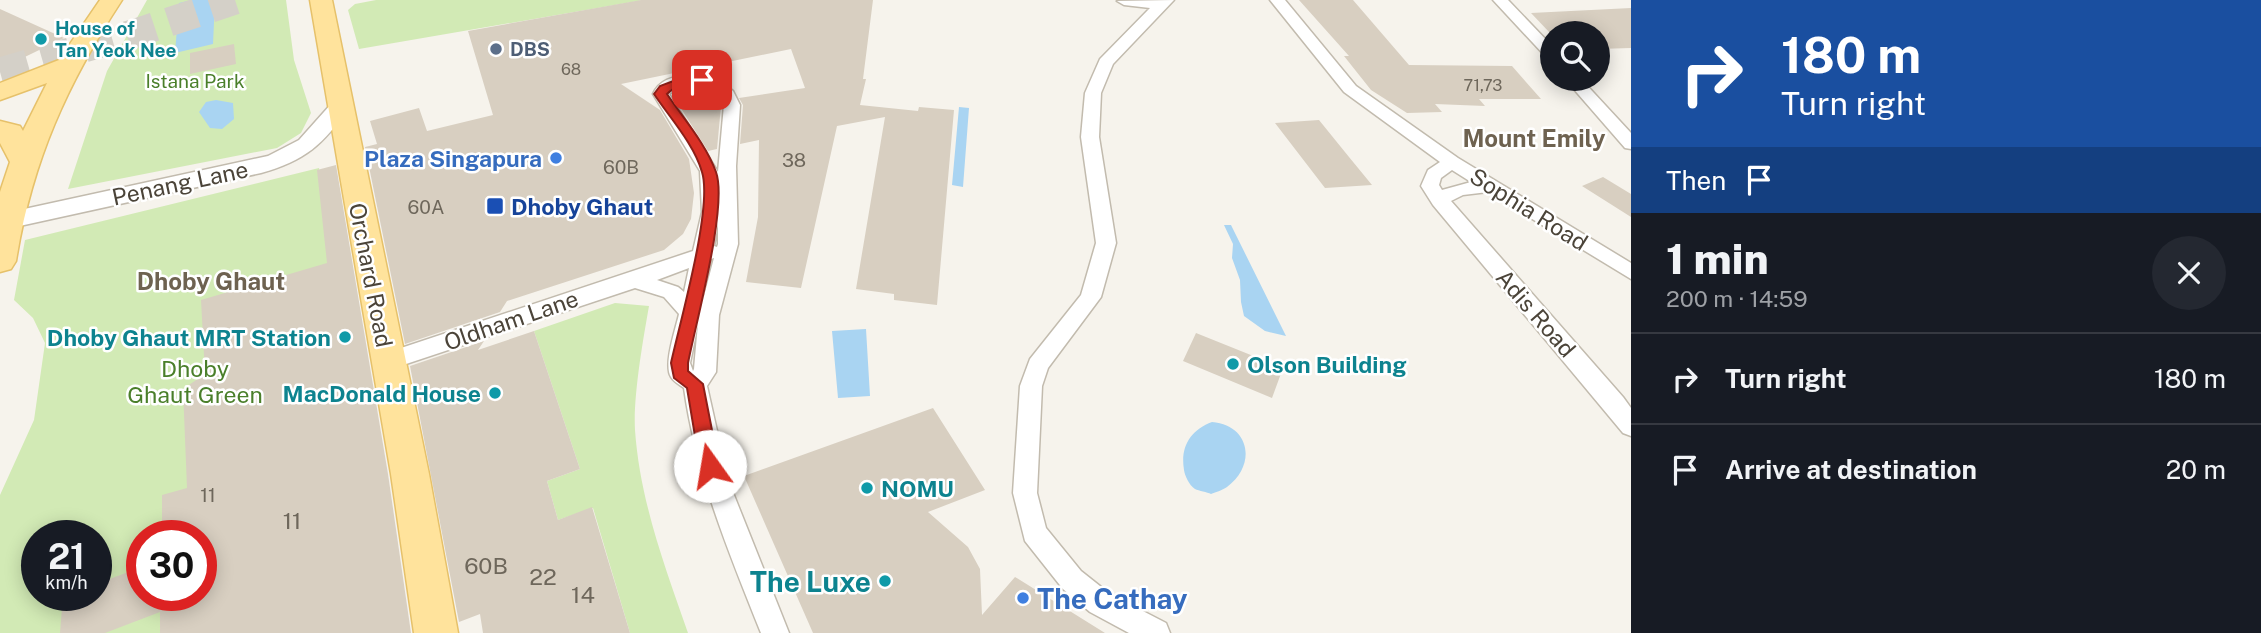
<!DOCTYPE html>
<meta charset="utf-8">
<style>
body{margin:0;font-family:"Public Sans",sans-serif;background:#242831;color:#f1f3f6;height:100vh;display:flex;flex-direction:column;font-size:26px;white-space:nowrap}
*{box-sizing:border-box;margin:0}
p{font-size:23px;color:#9ea1a6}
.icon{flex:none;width:38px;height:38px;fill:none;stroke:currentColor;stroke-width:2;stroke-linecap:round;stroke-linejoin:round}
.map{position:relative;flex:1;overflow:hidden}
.panel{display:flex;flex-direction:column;background:#171b24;width:630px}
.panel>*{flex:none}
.top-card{background:#1a4fa0;color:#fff;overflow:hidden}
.fabs{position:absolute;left:1540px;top:21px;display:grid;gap:14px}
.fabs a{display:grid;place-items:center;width:70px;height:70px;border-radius:50%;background:#171b24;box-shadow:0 4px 18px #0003;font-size:35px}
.speed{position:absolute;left:21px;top:520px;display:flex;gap:14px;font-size:35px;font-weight:700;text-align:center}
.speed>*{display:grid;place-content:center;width:91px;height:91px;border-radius:50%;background:#171b24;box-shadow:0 4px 18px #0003;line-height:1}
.speed small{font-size:18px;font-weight:400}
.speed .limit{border:10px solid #d22;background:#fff;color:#111}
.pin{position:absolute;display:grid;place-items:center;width:60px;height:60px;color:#fff;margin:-30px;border-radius:14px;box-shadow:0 4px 10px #0006}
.me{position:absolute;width:77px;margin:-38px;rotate:347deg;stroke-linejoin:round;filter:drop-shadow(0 0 5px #0008)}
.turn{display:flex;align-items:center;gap:24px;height:147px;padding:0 35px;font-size:32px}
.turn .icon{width:91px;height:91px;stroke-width:2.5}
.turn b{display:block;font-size:49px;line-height:60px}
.then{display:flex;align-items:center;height:66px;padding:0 35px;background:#0003;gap:14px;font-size:26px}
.round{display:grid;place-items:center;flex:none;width:74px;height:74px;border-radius:37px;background:#242831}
.headline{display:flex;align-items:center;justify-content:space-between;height:119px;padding:0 35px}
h1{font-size:42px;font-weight:800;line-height:52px}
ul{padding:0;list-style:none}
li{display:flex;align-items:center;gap:21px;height:91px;padding:0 35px;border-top:2px solid #363941}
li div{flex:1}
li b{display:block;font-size:26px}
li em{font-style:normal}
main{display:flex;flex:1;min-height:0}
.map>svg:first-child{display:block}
.green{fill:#d2eab5;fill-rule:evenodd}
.water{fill:#a9d4f2}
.building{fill:#d8cfc1}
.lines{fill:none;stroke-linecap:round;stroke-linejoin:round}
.motorway-tunnel{stroke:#d4d0c8;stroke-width:29;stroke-dasharray:29 15;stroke-linecap:butt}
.minor-casing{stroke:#c2bbae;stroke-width:3}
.tertiary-casing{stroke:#c2bbae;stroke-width:3}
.primary-casing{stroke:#e6c16a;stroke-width:3}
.minor{fill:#fff;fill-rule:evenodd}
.tertiary{fill:#fff;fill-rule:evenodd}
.primary{fill:#ffe39c;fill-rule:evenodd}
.route{fill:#d93025;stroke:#8d1f18;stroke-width:2}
.culture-dot{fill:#0f9aa8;stroke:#fff;stroke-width:2.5}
.service-dot{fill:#5c6f8a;stroke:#fff;stroke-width:2.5}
.shop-dot{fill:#3f7fe0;stroke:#fff;stroke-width:2.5}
.transit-dot{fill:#1a4fb4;stroke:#fff;stroke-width:2.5}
.labels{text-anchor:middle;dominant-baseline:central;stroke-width:5;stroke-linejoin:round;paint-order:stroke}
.far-number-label{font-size:16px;fill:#6e675b}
.far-culture-label{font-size:19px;font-weight:bold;fill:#0d838f;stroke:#fff;text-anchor:start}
.far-service-label{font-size:19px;font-weight:bold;fill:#4e5e75;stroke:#fff;text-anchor:start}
.far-park-label{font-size:19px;fill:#4a7f2a;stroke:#fff}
.number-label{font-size:19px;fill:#6e675b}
.shop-label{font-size:23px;font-weight:bold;fill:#366cbe;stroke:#fff;text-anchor:end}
.street-label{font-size:23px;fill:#4b4439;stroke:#fff}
.transit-label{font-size:23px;font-weight:bold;fill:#164399;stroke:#fff;text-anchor:start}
.culture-label{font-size:23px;font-weight:bold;fill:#0d838f;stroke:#fff;text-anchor:end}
.park-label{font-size:23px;fill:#4a7f2a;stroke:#fff}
.near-number-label{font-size:23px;fill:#6e675b}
.neighbourhood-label{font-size:24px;font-weight:bold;fill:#6e6250;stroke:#fff}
.near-culture-label{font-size:28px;font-weight:bold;fill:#0d838f;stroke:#fff;text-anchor:end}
.near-shop-label{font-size:28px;font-weight:bold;fill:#366cbe;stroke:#fff;text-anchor:start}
</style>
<main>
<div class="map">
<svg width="1631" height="633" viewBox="0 0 1631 633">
<rect width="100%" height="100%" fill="#f6f3ec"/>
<!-- green -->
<path class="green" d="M147,0H286L294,60L311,113L301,133L277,148L68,189L107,71Z
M376,0H644L359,49L348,10L355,4Z
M319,168L383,633H0V495L34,420L45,343L33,318L14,300L25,240ZM37,536H96V595H37ZM142,536H201V595H142Z
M615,303L649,306C643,340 633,397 635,430C640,501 665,567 688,633H630L593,508L558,520L547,481L580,469L534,331Z"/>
<!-- water -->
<path class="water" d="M192,0H215L213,44L175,53L179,3Z
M216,100L233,103L234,119L222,129L210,128L199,112L206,102Z
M959,107L969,108L963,187L952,185Z
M1224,225H1231L1286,336L1265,331L1244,316L1241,302L1240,280L1232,258L1233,244Z
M866,329L870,396L838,398L832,331Z
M1212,422C1250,425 1257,465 1227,487C1223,490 1216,492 1211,494C1207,492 1199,491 1195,489C1189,485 1185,476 1184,470C1180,446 1191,430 1212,422Z"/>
<!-- building -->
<path class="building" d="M641,0H873L863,79H866L860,105L918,111L919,107L954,110L937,305L894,300V294L856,289L885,117L837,126L801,288L746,282L758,217L759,140L740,144L743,105L739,98L805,88L791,49L621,84L660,110L689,159L694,193L691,219L683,234L664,250L507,301L500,312L405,344L365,147L377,144L370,121L419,108L427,131L493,115L468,31Z
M1299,0H1353L1409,65L1512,66L1541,99H1479L1485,106L1435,104L1442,112L1407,113L1371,90L1344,56H1349Z
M1631,8V48L1598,49V33H1550L1531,13Z
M0,9L64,38L0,69Z
M234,44L236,64L190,74V53Z
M719,101L721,106L717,149L708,151L680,107Z
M1319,120L1349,157L1372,185L1325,188L1275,123Z
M336,165L388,474L411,633H160V612L105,633H60L63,595H96V584L142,567V595H201V536H162V495L187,488L183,389L205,374L201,300L327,263L317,170Z
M1603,177L1631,194V217L1582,186Z
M534,331L580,469L547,481L558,520L592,507L630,633H483L480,614L459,622L410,366L484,341L478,350Z
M1196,333L1283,368L1272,398L1183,361Z
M933,408L985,490L928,512L968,547L980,569L982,615L1015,577L1105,633H813L744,476Z"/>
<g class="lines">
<!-- motorway-tunnel -->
<path class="motorway-tunnel" d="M0,72L136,33L235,0"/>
<!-- minor casing -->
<g class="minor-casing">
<path id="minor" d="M1174,0L1113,64L1101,93L1099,137L1116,243L1101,297L1048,368L1042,386L1037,493L1046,528L1081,571L1110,594L1166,623L1170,633H1129L1090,612L1063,589L1025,541L1013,493L1020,386L1030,359L1081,295L1096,243L1081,137L1085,93L1100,59L1150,8L1124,5L1117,1Z
M1270,0H1285L1356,86L1458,158L1631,263V279L1488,192L1463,195L1451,201L1623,397L1631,408V436L1623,433L1433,205L1421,186L1428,170L1440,162L1344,92ZM1452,170L1471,182L1442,190L1439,185L1441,178Z
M1493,0H1508L1552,46V60L1547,58Z
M689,74L717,79L733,91L740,105L736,166L738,244L719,315L716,372L707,386L728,480L789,633H761C729,553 696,474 684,388C680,385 674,382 671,377C663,365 676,328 679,314L664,297L635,288L388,370L380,367L377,361L380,355L693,251L702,212L700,171L653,94C660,79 674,77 689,74ZM689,84C705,85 717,90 724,105L718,172L669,94L680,86ZM718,223V244L717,247L714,246ZM714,258L703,300L711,259ZM689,268L684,292L678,287L657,280ZM698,324L694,369L693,371L690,363Z
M1565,79H1581L1631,133V149L1625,148Z"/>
</g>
<!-- tertiary casing -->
<g class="tertiary-casing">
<path id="tertiary" d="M339,101L346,103L349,107C324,144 305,161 261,173L6,229L0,227V215L6,213L268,156L299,140L332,103Z"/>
</g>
<!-- primary casing -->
<g class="primary-casing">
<path id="primary" d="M100,0H122C67,84 32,161 16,261L11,269L0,272V192L10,162L0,143V121L20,126L23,131L47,83L0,100V83L59,60Z
M310,0H332L429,474L458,633H414L391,474Z"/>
</g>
<!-- minor -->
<use href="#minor" class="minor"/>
<!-- tertiary -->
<use href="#tertiary" class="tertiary"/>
<!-- primary -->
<use href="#primary" class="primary"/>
</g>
<!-- route -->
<path class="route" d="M689,75L708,80C695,88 681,80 667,94C683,118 706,144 716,172C728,206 696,322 688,363V371L703,384L719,466L716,471L710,473L703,471L700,466L687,388L674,378L671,363C680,322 713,207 702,172C694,144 670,118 654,94L660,86Z"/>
<!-- markers -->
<g class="culture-dot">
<circle cx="41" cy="39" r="7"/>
<circle cx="345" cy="337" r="7"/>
<circle cx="1233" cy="364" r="7"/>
<circle cx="495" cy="393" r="7"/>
<circle cx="867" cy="488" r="7"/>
<circle cx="885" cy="581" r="7"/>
</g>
<circle class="service-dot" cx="496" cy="49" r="7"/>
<g class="shop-dot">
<circle cx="556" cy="158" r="7"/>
<circle cx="1023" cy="598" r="7"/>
</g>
<rect class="transit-dot" x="486" y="197" width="18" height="18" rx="3.5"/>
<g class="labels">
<!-- far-number labels -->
<g class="far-number-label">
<text x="571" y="69">68</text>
<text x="1483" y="85">71,73</text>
</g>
<!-- far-culture labels -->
<g class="far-culture-label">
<text x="55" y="28">House of<tspan x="55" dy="22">Tan Yeok Nee</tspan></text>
</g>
<!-- far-service labels -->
<g class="far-service-label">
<text x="510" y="49">DBS</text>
</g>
<!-- far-park labels -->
<g class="far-park-label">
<text x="195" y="81">Istana Park</text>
</g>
<!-- number labels -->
<g class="number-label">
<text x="794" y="160">38</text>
<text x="621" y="167">60B</text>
<text x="426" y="207">60A</text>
<text x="208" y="495">11</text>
</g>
<!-- shop labels -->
<g class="shop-label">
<text x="542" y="158">Plaza Singapura</text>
</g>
<!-- street labels -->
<g class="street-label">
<text transform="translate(180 183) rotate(-12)">Penang Lane</text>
<text transform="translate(1529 209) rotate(32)">Sophia Road</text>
<text transform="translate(371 275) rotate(79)">Orchard Road</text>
<text transform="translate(1536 313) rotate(49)">Adis Road</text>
<text transform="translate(511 320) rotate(-19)">Oldham Lane</text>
</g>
<!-- transit labels -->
<g class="transit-label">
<text x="511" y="206">Dhoby Ghaut</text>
</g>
<!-- culture labels -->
<g class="culture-label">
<text x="331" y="337">Dhoby Ghaut MRT Station</text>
<text x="1247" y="364" text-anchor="start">Olson Building</text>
<text x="481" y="393">MacDonald House</text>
<text x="881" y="488" text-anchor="start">NOMU</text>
</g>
<!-- park labels -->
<g class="park-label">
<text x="195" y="368">Dhoby<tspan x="195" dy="26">Ghaut Green</tspan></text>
</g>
<!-- near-number labels -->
<g class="near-number-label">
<text x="292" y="520">11</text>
<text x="486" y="565">60B</text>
<text x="543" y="576">22</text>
<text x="583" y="594">14</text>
</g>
<!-- neighbourhood labels -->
<g class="neighbourhood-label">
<text x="1534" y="138">Mount Emily</text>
<text x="211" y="281">Dhoby Ghaut</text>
</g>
<!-- near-culture labels -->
<g class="near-culture-label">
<text x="871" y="581">The Luxe</text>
</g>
<!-- near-shop labels -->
<g class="near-shop-label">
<text x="1037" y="598">The Cathay</text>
</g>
</g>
</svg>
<div class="fabs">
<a><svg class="icon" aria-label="search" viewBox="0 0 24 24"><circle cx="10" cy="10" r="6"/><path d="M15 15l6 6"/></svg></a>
</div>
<div class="speed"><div>21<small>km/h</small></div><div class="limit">30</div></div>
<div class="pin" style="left:702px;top:80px;background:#d93025"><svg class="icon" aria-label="arrive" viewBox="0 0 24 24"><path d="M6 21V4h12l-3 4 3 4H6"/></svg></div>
<svg class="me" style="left:710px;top:466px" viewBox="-20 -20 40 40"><circle r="19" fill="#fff"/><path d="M0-13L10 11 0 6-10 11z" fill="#d93025"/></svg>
</div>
<section class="panel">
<div class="top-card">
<div class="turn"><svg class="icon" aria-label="right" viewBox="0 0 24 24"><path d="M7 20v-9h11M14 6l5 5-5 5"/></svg><div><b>180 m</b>Turn right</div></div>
<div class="then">Then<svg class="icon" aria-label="arrive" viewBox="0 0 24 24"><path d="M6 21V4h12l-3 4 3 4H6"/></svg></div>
</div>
<div class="headline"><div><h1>1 min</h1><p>200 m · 14:59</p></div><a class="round"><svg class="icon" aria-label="close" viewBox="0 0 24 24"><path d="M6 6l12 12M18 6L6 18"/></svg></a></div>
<ul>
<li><svg class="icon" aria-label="right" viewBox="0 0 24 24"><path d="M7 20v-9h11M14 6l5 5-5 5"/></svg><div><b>Turn right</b></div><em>180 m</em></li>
<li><svg class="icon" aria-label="arrive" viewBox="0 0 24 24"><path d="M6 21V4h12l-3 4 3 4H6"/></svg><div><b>Arrive at destination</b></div><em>20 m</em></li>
</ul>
</section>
</main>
